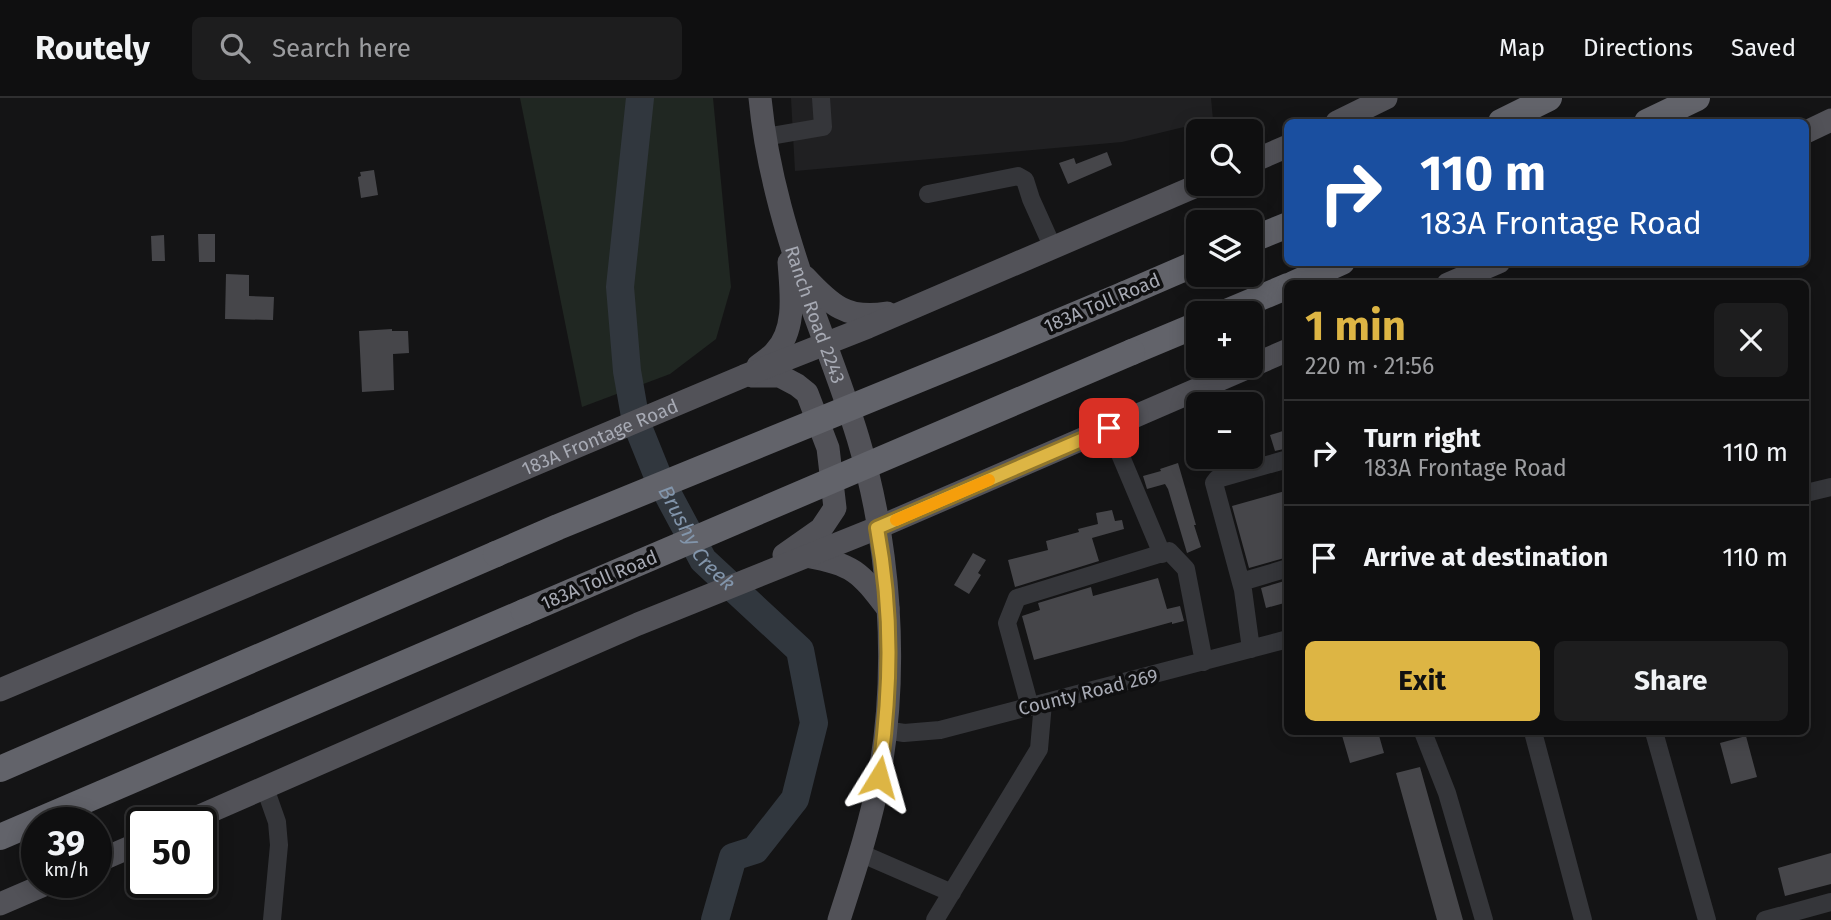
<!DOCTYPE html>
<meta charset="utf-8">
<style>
body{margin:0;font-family:"Fira Sans",sans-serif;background:#1d1d1e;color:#f1f3f6;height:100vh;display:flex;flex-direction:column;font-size:26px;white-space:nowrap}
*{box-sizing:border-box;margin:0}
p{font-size:23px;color:#9b9c9f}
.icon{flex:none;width:38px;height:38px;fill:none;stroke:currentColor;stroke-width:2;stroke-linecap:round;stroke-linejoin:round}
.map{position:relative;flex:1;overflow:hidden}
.sheet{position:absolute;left:1284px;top:182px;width:525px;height:455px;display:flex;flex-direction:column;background:#0f0f10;border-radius:10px;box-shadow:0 4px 18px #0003,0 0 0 2px #2f2f30}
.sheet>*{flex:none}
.hud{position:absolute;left:1284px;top:21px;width:525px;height:147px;border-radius:10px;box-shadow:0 4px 18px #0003,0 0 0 2px #2f2f30;background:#1a4fa0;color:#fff;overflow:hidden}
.tools{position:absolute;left:1186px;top:21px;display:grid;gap:14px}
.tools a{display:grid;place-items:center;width:77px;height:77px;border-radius:10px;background:#0f0f10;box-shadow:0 4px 18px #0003,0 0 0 2px #2f2f30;font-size:35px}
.speed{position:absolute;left:21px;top:709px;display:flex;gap:14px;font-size:35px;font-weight:700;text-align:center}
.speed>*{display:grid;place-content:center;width:91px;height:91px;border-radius:50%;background:#0f0f10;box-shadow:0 4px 18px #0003,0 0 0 2px #2f2f30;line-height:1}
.speed small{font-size:18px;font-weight:400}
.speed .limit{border:4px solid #111;border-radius:10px;background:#fff;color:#111}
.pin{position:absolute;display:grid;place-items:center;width:60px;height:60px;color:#fff;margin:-30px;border-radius:14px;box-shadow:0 4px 10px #0006}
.me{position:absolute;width:77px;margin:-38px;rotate:8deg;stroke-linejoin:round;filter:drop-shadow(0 0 5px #0008)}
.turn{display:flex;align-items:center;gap:24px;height:147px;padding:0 21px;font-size:32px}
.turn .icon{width:91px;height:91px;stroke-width:2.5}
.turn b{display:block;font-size:49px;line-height:60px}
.round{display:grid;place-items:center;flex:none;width:74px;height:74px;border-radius:10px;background:#1d1d1e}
.overview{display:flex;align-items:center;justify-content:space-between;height:119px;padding:0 21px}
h1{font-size:42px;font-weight:700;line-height:52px;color:#ddb544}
.action{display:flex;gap:14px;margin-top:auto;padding:14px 21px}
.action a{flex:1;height:80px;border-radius:10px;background:#ddb544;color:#111;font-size:28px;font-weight:700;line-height:80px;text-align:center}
.action a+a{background:#1d1d1e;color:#f1f3f6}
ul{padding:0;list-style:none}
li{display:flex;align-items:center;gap:21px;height:105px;padding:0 21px;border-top:2px solid #2f2f30}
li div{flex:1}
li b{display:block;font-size:26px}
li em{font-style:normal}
header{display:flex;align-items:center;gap:42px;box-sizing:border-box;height:98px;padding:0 35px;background:#0f0f10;border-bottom:2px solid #2f2f30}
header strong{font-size:33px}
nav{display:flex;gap:38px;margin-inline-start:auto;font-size:24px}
.search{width:490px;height:63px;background:#1d1d1e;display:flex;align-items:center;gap:18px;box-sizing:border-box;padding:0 24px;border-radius:10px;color:#9b9c9f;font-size:26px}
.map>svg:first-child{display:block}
.built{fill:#202022}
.green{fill:#202722}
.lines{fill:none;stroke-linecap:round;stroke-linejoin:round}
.river{stroke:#31373e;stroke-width:28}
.building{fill:#46464a}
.minor{stroke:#35363a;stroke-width:18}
.major{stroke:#525258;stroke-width:23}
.highway{stroke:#62636a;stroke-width:26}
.highway-bridge{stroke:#62636a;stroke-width:26}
.route-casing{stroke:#90762c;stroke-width:18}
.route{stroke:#ddb544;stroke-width:12}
.slow{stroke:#f59e0b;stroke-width:12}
.labels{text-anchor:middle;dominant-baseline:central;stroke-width:7;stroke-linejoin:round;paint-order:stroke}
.street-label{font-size:19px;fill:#a7aab4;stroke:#0f0f10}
.water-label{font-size:21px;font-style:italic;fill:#8295ab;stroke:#0f0f10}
</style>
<header>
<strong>Routely</strong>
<div class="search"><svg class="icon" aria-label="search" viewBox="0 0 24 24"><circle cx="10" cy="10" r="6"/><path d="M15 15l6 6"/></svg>Search here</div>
<nav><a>Map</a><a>Directions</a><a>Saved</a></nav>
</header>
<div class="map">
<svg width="1831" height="822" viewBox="0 0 1831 822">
<rect width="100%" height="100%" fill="#141415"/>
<!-- built -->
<path class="built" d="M791,0H1211L1213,22L1122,44L795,73Z"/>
<!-- green -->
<path class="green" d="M520,0H713L731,189L716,241L670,276L582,309Z"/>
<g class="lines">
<!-- river -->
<path class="river" id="s1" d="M640,0L620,189L627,273L636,324L657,376L703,462L800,552L814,625L795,701L755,752L733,759L715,822"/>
</g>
<!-- building -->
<path class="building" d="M1107,54L1112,67L1068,86L1059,65L1074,60L1076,66Z
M374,72L378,97L361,100L358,79L361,78L360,74Z
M198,136H215V164H199Z
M164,137L165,163H152L151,138Z
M226,176L249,177V198L274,199L273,222L225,221Z
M392,231V233H408L409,255L393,256L394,292L362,294L359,233Z
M1286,332L1288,350L1275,353L1270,337Z
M1178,365L1196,427H1194L1201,449L1187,455L1168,391L1165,386L1147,391L1143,378L1161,373L1160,371Z
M1285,393L1288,404V459L1249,470L1232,408Z
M1112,412L1115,423L1122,422L1124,431L1092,440L1099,463L1015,489L1008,462L1048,452L1046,443L1079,434L1078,431L1098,426L1096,415Z
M973,455L986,462L978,475L981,477L969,496L954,487Z
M1158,480L1167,511L1180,508L1184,523L1172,526V524L1034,562L1022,518L1040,512L1038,505L1091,489L1093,498Z
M1288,482V504L1266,510L1261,490Z
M1341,634H1378L1384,655L1350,665Z
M1746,638L1757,679L1731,686L1720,645Z
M1420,669L1463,822H1437L1396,675Z
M1831,755V786L1785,798L1778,770Z"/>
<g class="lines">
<!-- minor -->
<path class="minor" d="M765,39L823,29L821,0
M928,96L1018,78L1025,82L1031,101L1053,150
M1109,330L1162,456
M1806,395L1831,389
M1241,484L1288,470
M1251,551L1243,492L1214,385L1217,381L1288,361
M1030,609L1007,525L1017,500L1169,453L1186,471L1204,564
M886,632L904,635L940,632L1288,541
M1423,634L1447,695L1484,822
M1533,634L1583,822
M1654,634L1707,822
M265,690L277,724L279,747L272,822
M860,755L952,795
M935,822L1039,651L1043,605
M1765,822L1831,804"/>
<!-- major -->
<g class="major">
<path id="s2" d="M760,0C767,74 789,145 814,215C829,256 845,297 858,340C890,447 899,569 879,680C870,728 854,775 839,822"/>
<path d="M1337,24L1386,0"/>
<path d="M1806,34L1831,22"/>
<path d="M1251,64L1288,48"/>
<path d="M805,179C831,207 847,222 887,215"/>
<path d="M1448,186L1499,164"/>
<path d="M758,268C763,264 770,260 775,254C797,231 791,193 789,164"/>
<path d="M753,278H780L797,287L807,295L828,350L835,410L821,431L784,457"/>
<path d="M806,458C854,467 859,473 888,511"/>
<path id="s3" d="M0,592L744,278L868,229L1201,86"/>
<path d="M186,724L638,526L877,430L1288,252"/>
<path d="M96,764L142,744"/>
<path d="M0,806L51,784"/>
</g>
<!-- highway -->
<path class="highway" d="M1501,24L1549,0
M1647,24L1697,0
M1251,142L1288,127
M1293,186L1342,164
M1125,196L1199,164
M1224,215L1288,188
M1132,254L1199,226
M0,671L496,456
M0,739L524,514"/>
<!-- highway-bridge -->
<path class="highway-bridge" d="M496,456L558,429L1001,248L1125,196
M524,514L1132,254"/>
</g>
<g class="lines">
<!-- route casing -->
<g class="route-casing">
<path id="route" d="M879,679C891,592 893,517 877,430L1109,330"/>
</g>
<!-- route -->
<use href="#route" class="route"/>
<!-- slow -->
<path class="slow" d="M896,422L989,382"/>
</g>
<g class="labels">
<!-- street labels -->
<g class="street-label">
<text transform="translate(1102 205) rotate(-23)">183A Toll Road</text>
<text stroke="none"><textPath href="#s2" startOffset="224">Ranch Road 2243</textPath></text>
<text stroke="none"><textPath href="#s3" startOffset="651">183A Frontage Road</textPath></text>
<text transform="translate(599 482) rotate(-23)">183A Toll Road</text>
<text transform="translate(1088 594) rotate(-14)">County Road 269</text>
</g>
<!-- water labels -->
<g class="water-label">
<text stroke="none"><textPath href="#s1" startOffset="458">Brushy Creek</textPath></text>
</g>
</g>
</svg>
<div class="tools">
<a><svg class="icon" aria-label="search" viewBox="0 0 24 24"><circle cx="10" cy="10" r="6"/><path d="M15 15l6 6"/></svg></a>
<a><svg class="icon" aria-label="layers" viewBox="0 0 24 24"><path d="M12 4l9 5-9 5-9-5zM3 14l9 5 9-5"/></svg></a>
<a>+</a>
<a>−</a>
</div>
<div class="speed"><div>39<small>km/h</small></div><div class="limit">50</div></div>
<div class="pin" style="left:1109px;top:330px;background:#d93025"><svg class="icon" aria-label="arrive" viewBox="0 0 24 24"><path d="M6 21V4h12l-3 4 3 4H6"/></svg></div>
<svg class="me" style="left:879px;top:679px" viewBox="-20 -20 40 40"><path d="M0-17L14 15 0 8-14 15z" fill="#ddb544" stroke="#fff" stroke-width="4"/></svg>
<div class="hud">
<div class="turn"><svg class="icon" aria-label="right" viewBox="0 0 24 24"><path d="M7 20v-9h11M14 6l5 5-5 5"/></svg><div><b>110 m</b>183A Frontage Road</div></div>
</div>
<section class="sheet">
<div class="overview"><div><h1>1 min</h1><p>220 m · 21:56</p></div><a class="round"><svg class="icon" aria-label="close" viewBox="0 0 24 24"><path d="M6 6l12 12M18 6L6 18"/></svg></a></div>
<ul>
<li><svg class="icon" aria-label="right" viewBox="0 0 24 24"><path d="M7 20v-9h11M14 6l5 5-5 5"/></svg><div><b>Turn right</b><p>183A Frontage Road</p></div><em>110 m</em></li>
<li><svg class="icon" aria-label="arrive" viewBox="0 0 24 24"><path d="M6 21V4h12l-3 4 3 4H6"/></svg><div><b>Arrive at destination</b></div><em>110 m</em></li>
</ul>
<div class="action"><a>Exit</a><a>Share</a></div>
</section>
</div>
